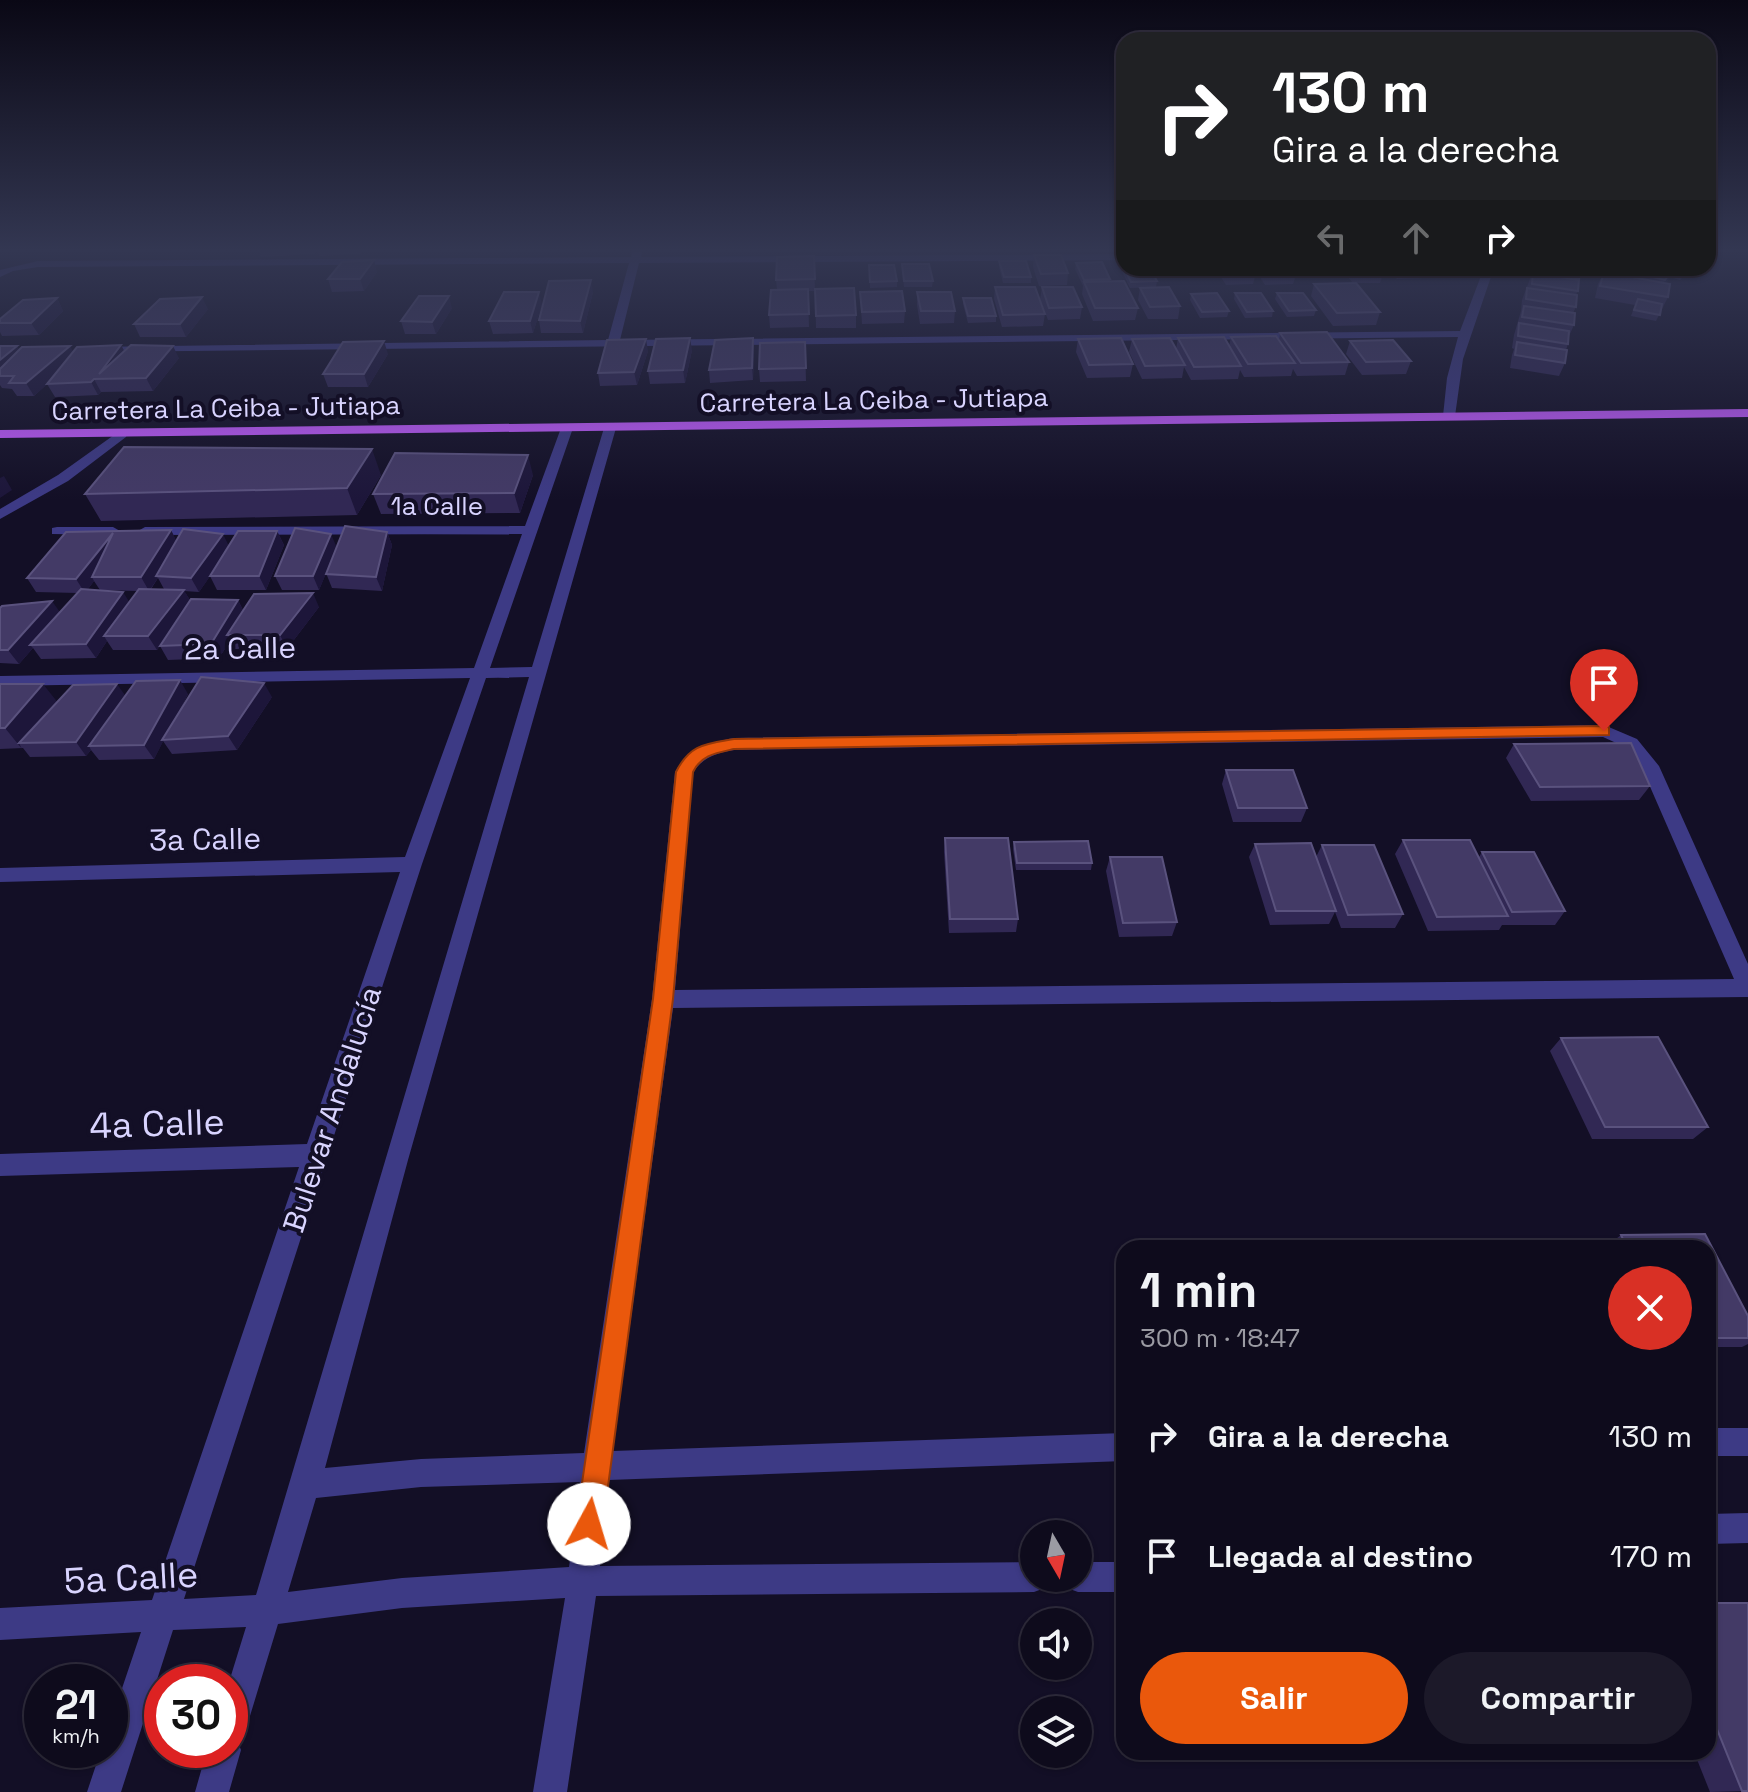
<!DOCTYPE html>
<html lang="es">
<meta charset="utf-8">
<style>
body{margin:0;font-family:"Space Grotesk",sans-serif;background:#1c1929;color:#f1f3f6;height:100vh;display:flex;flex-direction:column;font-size:30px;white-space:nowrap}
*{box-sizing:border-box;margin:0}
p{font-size:26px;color:#9b9ba3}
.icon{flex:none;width:44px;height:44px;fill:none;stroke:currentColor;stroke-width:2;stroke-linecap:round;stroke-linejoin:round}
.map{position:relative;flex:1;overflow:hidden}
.sheet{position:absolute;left:1116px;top:1240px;width:600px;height:520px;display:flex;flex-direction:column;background:#0e0b1c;border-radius:24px;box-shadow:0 2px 6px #0004,0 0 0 2px #2e2b3b}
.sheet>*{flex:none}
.guide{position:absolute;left:1116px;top:32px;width:600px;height:244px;border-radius:24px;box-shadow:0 2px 6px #0004,0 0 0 2px #2e2b3b;background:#202124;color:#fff;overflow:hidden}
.needle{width:52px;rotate:171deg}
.fabs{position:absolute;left:1020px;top:1520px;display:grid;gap:16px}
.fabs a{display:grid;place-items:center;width:72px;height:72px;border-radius:50%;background:#0e0b1c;box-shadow:0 2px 6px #0004,0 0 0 2px #2e2b3b;font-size:40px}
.speed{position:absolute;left:24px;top:1664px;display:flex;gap:16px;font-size:40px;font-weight:700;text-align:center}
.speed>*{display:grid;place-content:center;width:104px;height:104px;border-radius:50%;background:#0e0b1c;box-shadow:0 2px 6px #0004,0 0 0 2px #2e2b3b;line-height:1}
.speed small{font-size:20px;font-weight:400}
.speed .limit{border:12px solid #d22;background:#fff;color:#111}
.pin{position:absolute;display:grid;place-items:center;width:68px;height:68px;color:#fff;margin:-82px -34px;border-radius:50% 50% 50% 0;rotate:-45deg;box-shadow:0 0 8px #0007}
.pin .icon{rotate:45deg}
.me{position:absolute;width:88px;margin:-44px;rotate:6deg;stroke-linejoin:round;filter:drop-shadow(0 0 6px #0008)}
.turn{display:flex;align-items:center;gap:28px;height:168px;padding:0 24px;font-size:36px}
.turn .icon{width:104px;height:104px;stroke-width:2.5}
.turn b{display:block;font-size:56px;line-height:68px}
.lanes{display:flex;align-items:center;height:76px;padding:0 24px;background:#0003;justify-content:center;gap:40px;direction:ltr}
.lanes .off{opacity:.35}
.round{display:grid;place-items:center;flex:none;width:84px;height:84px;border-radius:42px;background:#1c1929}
.head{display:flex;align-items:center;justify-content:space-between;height:136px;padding:0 24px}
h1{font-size:48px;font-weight:600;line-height:60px}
.primary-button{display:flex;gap:16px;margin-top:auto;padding:16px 24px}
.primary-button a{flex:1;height:92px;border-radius:48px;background:#ea580c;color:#fff;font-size:32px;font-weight:600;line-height:92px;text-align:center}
.primary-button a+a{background:#1c1929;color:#f1f3f6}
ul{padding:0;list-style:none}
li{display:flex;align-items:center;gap:24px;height:120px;padding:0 24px}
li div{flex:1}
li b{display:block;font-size:30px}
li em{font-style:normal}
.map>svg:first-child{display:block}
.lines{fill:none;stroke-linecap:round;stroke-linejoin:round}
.minor{fill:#3d3a85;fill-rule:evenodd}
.major{fill:#c25bff;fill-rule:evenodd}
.wall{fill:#312854;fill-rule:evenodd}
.shaded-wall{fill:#1d163a}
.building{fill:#433a66;stroke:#5a527e;stroke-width:2}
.route{fill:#ea580c;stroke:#983908;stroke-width:2}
.labels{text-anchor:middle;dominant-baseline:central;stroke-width:8;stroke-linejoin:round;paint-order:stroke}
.far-street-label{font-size:26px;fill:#d9d4ff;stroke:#130f26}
.street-label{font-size:30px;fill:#d9d4ff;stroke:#130f26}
.near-street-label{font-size:36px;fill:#d9d4ff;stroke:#130f26}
</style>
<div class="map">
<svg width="1748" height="1792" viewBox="0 0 1748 1792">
<rect width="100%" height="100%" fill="#130f26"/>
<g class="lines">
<!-- minor -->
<path class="minor" d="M633,249H643L641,257L1124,254V260L639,263L620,340L1460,331L1484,268H1494L1463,359L1455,416L1449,420L1443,416L1447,378L1458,337L96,352L92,351V347L608,340L629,263L38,267L13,271L0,277V270L38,261L631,257Z
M610,424L616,428L408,1160L325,1468L421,1459L584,1453L652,999L675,772C689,748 707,743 734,738L1604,725L1637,739L1659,766L1748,964V997L673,1008L613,1451L1124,1433V1461L609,1480L600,1566L1034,1562V1578H1049L1045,1588L1034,1592L596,1596L567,1792H533L565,1598L402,1608L278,1624L246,1729L242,1741L238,1742L241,1750L229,1792H195L207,1750H230L229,1682L246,1627L173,1630L121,1792H87L101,1750H110V1724L141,1632L0,1640V1608L152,1600L299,1167L0,1176V1154L307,1144L400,872L0,882V868L405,857L470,678L0,686V676L474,668L522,534L145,535L138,531L145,527L525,526L561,428L567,424L573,428L490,668L532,667L604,428ZM529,677L256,1595L184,1599L422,864L486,678ZM1603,737L1625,747L1641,766L1734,979L675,990L693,772C704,757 716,753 734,750ZM580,1482L569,1567L402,1578L288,1592L316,1498L421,1487Z
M121,430L127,434L126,437L68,481L0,519V509L58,475Z
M57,527H113L120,531L113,535L52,534V528Z
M1708,1428H1748V1456H1708Z
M1748,1513V1543L1708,1544V1514Z
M1078,1562H1124V1592H1078L1067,1588L1063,1578H1078Z"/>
<!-- major -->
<path class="major" d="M1748,409V417L0,438V430Z"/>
</g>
<!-- wall -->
<path class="wall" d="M258,249H362L360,254L319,256L317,251L315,254L261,257Z
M372,249H399L372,251Z
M1034,255L1068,273L1067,285L1039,286L1033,267Z
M814,256L815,291H808L809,327L770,328L769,315L777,289L776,280Z
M999,261L1031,277V283H1003L999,267Z
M1076,263L1110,279V281L1138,308L1135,320L1093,321L1082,294L1083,286L1075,269Z
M1122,263L1157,281L1156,287L1130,288L1121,269Z
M902,264L933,281L932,287H904Z
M869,265L897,281V287L870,288Z
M1215,268H1253L1256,273L1253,284L1226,285Z
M1254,268H1294L1297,272L1293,284L1265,285Z
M1340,268H1374L1382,277L1380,283H1356L1380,312L1376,325L1333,326L1311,296L1314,284L1353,283Z
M1387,268H1423L1428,272L1425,278L1397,279Z
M1428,268H1472L1469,277L1437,278Z
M1534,268H1580L1578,291L1576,295V307L1573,313L1574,325L1569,336L1568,344L1566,350L1565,363L1559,376L1510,368L1512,355L1514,349L1512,348L1514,335L1521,311L1522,300Z
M1623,268H1692L1680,280L1670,277L1666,283L1668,297L1656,321L1631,316L1635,305L1595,298L1598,284L1604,272L1619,275Z
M377,272L364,291L332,292L328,279Z
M995,287L1045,314L1043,326L1002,327L994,299Z
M1042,287L1082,307L1080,319L1048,320L1040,299Z
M1140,288L1180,306L1178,319H1148L1138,300Z
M815,289L856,315V328H816Z
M593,292L583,333H541L539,320Z
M860,292L905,311L904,323L862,324Z
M917,292L955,311L954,323L920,324L917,305Z
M1235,293L1273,311L1272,317L1245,318L1234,299Z
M1277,293L1316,310L1314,316L1287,317L1275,299Z
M1191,294L1229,311L1227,317L1200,318L1190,300Z
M57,298L63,311L39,335L2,336L0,332V319Z
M963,298L996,316V322L968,323L963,304Z
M542,304L533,333L493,334L489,321Z
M452,308L436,334H405L401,321Z
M208,309L186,337H140L134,324Z
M1280,333L1349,362L1345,375L1297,376L1293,369L1291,376L1244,377L1240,370L1238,379L1191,380L1184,367L1182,378L1142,379L1129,352L1132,339L1176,349L1178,338L1229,346L1231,337L1279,340Z
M753,338L754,350L753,380L710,383L709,370Z
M1078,339L1133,364L1130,377L1087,378L1076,352Z
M1350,341L1411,361L1406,374L1362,375L1346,354Z
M805,342L806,381L760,382L759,369Z
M121,345L124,351L179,358L153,391L101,392L98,395L55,397L47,384L34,396H17L12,389L2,388L0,385V346H17L19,350L73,352Z
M692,350L685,383L650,384L648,371Z
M648,351L637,385L600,386L598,373Z
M388,354L368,387H328L323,374Z
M381,475L357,515L101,521L85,494Z
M533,475L520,513L381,514L373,494Z
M171,530L176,541L229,545L277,531L284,545L266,590H217L210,576L199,592L184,591L190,600H238L243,610L319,607L287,649H234L230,641L219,658L168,660L160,646L157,650H113L107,641L96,658L41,659L33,648L19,664L0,663V608L60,612L78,593L36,592L27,578ZM158,578L164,589H151ZM94,581L100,590L88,589ZM101,590L137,591L129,602Z
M387,532L392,545L382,591L332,588L326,573L319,590H282L275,576L336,547Z
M0,684L57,702L126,696L188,694L175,720L272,697L237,750L172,754L163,741L154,759L99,760L91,750L86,756L30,757L23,748L0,749Z
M1514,744L1650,786L1639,800L1531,801L1506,758Z
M1226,770L1307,808L1301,822H1233L1222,784Z
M945,838L1018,919L1016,932L949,933L944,852Z
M1403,840L1479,857L1482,852L1565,911L1555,925H1502L1499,930L1428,931L1395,854Z
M1014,842L1092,863L1091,870H1016L1013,849Z
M1255,844L1316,857L1322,845L1403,914L1395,928H1341L1335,912L1329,924L1270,925L1249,857Z
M1110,857L1177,922L1172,936L1119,937L1106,871Z
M1561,1038L1708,1127L1693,1139H1592L1550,1051Z
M1705,1234L1748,1316V1344L1742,1347H1708V1248H1608L1607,1246L1621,1235Z
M1708,1603L1748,1791L1710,1792L1694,1752H1708Z"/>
<!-- shaded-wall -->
<path class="shaded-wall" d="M374,260L377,272L364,291L360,279Z
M1674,268L1668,280L1659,292L1665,280Z
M1687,268H1692L1680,280Z
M591,280L593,292L583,333L580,321Z
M539,292L542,304L533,333L530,321Z
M449,296L452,308L436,334L432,322Z
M202,297L208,309L186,337L180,324Z
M57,298L63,311L39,335L31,323Z
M690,338L692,350L685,383L683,370Z
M753,338L754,350L753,380L752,368Z
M646,339L648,351L637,385L634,372Z
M384,341L388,354L368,387L364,374Z
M121,345L128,358L99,374Z
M17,346L24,358L0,376V360Z
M70,346L77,358L34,396L26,383Z
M173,346L179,358L153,391L146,378Z
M94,379L101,392L98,395L91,382Z
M372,449L381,475L357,515L347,488Z
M528,455L533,475L520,513L514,493Z
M4,476L12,490L0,498V478Z
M171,530L178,544L156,576L158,578L149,591L141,577Z
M277,531L284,545L266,590L259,576Z
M387,532L392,545L382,591L376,577Z
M113,533L92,577L94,581L85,593L76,579Z
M223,534L230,548L199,592L191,578Z
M331,534L337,548L319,590L313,576Z
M184,590L192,604L157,650L148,636Z
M123,592L132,606L104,636L107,641L96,658L86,644Z
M313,593L319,607L287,649L280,635Z
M238,600L245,614L227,635L230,641L219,658L211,644Z
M52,601L62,615L30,645L33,648L19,664L8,650Z
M180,680L188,694L154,759L144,745Z
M264,683L272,697L237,750L228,736Z
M43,684L59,704L19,743L22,749L5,728Z
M117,684L127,698L89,746L91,750L86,756L76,742Z"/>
<!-- building -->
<path class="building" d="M1034,255H1061L1068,273L1041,274Z
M814,256L815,279L776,280L777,257Z
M374,260L360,279H328L342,262Z
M999,261H1026L1031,277H1004Z
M1102,262L1110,279L1084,280L1076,263Z
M902,264H929L933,281H904Z
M869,265H894L897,281L870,282Z
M1124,268H1150L1157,281L1131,282Z
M1226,268H1253L1256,273H1229Z
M1265,268H1294L1297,272L1268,273Z
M1347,268H1374L1382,277H1355Z
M1394,268H1423L1428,272L1399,273Z
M1536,268H1569L1580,270L1579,280L1535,273Z
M1623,268H1674L1665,280L1622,270Z
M1533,272L1579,279L1578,291L1532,284Z
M1604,272L1670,284L1668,297L1600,286Z
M591,280L580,321L539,320L549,281Z
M1124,281L1138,308H1095L1084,282Z
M1356,283L1380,312L1337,313L1314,284Z
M995,287H1035L1045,314L1003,315Z
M1042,287H1073L1082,307L1049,308Z
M1169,287L1180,306L1150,307L1140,288Z
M854,288L856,315L816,316L815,289Z
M1527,288L1577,295L1576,307L1526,299Z
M808,289L809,314L769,315L771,290Z
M902,291L905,311L862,312L860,292Z
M504,292H539L530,321H489Z
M917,292H951L955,311H921Z
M1217,293L1229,311L1202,312L1191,294Z
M1235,293H1261L1273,311L1247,312Z
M1277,293H1303L1316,310L1289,311Z
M419,296H449L432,322L401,321Z
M202,297L180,324H134L160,299Z
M57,298L31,323H0V319L23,300Z
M963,298H991L996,316H968Z
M1638,299L1662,304L1660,315L1634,310Z
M1524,306L1575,313L1574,325L1522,317Z
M1519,323L1569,331L1568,344L1518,336Z
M1327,332L1349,362L1301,363L1280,333Z
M1276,336L1295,363L1248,364L1231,337Z
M1224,337L1241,366L1194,367L1178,338Z
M690,338L683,370L648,371L656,339Z
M753,338L752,368L709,370L715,340Z
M1121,338L1133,364L1089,365L1078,339Z
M1170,338L1185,365L1145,366L1132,339Z
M646,339L634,372L598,373L607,340Z
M1393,340L1411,361L1366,362L1350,341Z
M384,341L364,374H323L343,342Z
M805,342L806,368L759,369L760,343Z
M1517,342L1567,350L1565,363L1515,355Z
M121,345L99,374L131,345L173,346L146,378L94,379L91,382L47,384L77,347Z
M0,346H17L0,360Z
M70,346L26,383H9L14,376H0V369L22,347Z
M124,447L372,449L347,488L85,494Z
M395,453L528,455L514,493L373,494Z
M345,526L387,532L376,577L326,574Z
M295,528L331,534L313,576H275Z
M183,529L223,534L191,578L156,576Z
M171,530L141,577H92L113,533L76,579L27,578L66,532Z
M238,531H277L259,576H210Z
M81,589L123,592L86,644L30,645Z
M139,589L184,590L148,636H104Z
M313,593L280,635H227L254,594Z
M191,599L238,600L211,644L160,646Z
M52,601L8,650H0V608L2,606Z
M201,677L264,683L228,736L162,740Z
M180,680L144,745L89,746L136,681Z
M0,684H43L5,728H0Z
M117,684L76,742L19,743L73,685Z
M1631,743L1650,786L1540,787L1514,744Z
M1226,770H1293L1307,808H1238Z
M945,838H1008L1018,919H950Z
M1403,840H1470L1508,916L1437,917Z
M1088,841L1092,863H1017L1014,842Z
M1311,843L1336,911H1276L1255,844Z
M1322,845H1374L1403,914L1348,915Z
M1482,852H1534L1565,911L1512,912Z
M1110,857H1162L1177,922L1123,923Z
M1658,1037L1708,1127H1605L1561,1038Z
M1705,1234L1748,1316V1338H1708V1248H1627L1621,1235Z
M1708,1603H1748V1791H1742L1708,1707Z"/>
<!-- sky -->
<linearGradient id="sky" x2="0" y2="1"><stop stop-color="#0a0815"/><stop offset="0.5" stop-color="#333752"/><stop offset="1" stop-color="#333752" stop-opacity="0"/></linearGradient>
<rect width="1748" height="500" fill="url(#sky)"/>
<!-- route -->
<path class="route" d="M1604,726L1609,727V735L734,749C716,753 701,755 693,772L673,999L603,1524L599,1534L589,1538L580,1534L576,1524L653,999L676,772C690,744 705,744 734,739Z"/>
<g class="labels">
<!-- far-street labels -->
<g class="far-street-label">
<text transform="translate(874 400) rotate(-1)">Carretera La Ceiba - Jutiapa</text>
<text transform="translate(226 408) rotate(-1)">Carretera La Ceiba - Jutiapa</text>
<text x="437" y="506">1a Calle</text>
</g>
<!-- street labels -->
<g class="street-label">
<text transform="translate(240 648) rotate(-1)">2a Calle</text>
<text transform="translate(205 839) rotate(-1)">3a Calle</text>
<text transform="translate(332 1109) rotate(-72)">Bulevar Andalucía</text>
</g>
<!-- near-street labels -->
<g class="near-street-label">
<text transform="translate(157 1124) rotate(-2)">4a Calle</text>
<text transform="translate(131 1578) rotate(-3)">5a Calle</text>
</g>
</g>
</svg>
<div class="fabs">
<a><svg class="needle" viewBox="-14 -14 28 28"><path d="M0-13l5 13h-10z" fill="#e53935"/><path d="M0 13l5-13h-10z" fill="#9b9ba3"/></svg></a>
<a><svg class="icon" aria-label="sound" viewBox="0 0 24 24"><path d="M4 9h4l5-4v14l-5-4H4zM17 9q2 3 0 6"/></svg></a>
<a><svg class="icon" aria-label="layers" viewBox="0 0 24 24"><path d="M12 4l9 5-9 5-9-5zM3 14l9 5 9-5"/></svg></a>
</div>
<div class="speed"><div>21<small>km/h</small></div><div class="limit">30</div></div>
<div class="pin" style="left:1604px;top:731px;background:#d93025"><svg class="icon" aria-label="arrive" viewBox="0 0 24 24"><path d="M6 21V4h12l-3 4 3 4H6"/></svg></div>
<svg class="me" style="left:589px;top:1524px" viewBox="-20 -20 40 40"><circle r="19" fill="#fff"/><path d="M0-13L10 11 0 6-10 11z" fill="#ea580c"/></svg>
<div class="guide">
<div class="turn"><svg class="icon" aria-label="right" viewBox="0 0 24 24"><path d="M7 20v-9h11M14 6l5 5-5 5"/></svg><div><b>130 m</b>Gira a la derecha</div></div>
<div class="lanes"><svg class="icon off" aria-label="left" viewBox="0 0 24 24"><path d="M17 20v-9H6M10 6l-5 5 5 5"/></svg><svg class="icon off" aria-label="ahead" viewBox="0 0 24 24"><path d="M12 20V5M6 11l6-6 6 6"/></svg><svg class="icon" aria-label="right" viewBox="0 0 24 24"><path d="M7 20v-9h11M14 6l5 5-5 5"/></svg></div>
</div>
<section class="sheet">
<div class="head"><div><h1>1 min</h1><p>300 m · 18:47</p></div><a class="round" style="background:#d93025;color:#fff"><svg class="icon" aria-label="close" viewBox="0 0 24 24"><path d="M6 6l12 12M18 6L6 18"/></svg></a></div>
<ul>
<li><svg class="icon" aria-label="right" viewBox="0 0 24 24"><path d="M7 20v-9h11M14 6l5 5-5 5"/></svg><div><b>Gira a la derecha</b></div><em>130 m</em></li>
<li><svg class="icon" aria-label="arrive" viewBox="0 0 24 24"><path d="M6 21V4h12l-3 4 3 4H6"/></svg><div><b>Llegada al destino</b></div><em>170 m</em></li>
</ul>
<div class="primary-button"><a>Salir</a><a>Compartir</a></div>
</section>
</div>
